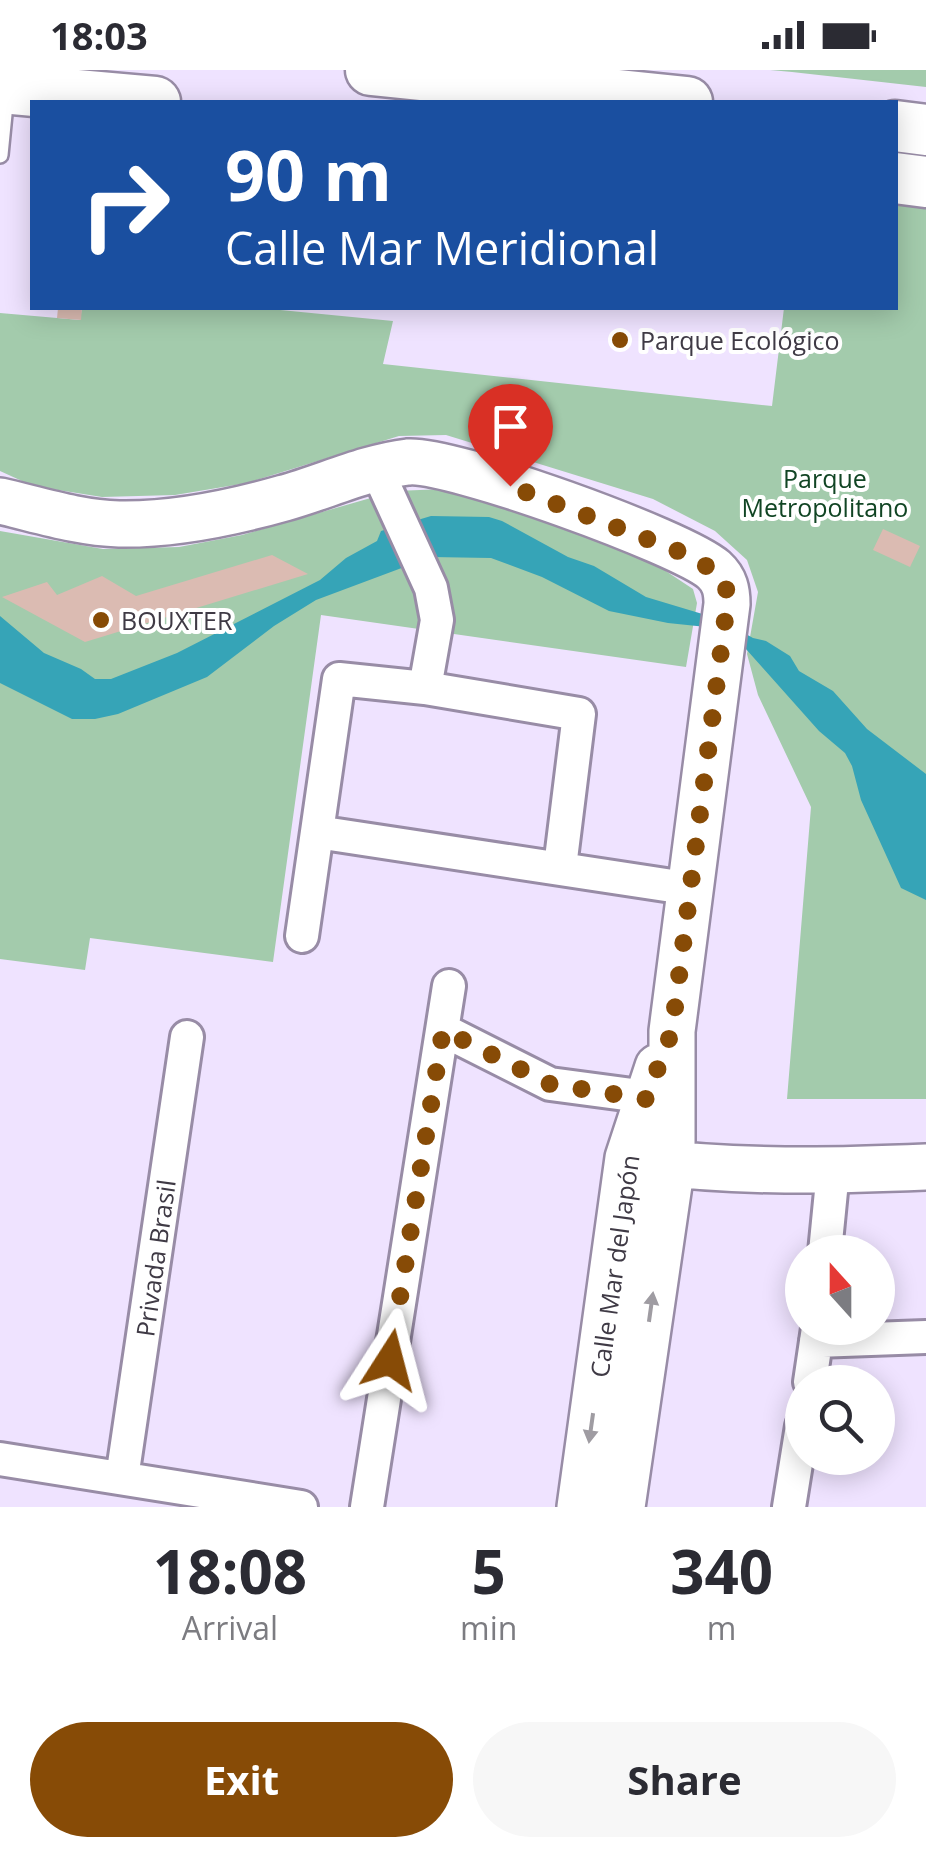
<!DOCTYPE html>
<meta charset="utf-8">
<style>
body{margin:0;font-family:"Open Sans",sans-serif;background:#f7f7f7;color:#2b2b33;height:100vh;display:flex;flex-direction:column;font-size:38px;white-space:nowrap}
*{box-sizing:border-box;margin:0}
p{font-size:32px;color:#7c7c81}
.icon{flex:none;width:55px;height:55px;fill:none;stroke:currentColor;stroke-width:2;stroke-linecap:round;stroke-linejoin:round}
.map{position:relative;height:1437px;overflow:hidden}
.drawer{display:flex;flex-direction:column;background:#fff;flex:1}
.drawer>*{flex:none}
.guide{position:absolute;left:30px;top:30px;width:868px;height:210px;border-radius:0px;box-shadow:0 5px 25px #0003;background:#1a4fa0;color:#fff;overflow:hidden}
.needle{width:65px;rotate:339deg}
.buttons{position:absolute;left:785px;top:1165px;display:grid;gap:20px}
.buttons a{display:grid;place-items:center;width:110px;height:110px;border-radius:50%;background:#fff;box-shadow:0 5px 25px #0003;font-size:50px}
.pin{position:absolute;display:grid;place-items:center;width:85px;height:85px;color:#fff;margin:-102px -42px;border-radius:50% 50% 50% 0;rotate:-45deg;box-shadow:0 0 10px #0007}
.pin .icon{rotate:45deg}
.me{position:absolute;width:110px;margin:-55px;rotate:9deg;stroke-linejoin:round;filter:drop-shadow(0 0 8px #0008)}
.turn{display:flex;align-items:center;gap:35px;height:210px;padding:0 30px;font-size:45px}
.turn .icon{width:130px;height:130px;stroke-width:2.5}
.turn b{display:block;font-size:70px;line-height:85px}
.eta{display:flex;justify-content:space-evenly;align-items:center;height:170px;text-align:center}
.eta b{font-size:60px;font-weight:700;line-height:70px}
.primary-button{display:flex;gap:20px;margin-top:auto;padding:20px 30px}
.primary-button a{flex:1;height:115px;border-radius:60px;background:#874b06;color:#fff;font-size:40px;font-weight:700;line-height:115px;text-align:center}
.primary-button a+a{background:#f7f7f7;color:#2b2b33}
.status{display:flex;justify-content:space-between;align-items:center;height:70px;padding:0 50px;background:#fff;direction:ltr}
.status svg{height:28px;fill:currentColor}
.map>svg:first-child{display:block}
.green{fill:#a3cbac}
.water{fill:#36a4b7}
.building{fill:#dbbbb2}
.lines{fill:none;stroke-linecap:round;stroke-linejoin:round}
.lane-casing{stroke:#988ca6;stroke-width:20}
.street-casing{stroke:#988ca6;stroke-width:38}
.secondary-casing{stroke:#988ca6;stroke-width:50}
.primary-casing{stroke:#988ca6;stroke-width:55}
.lane{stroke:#fff;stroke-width:15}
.street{stroke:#fff;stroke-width:32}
.secondary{stroke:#fff;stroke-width:45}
.primary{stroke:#fff;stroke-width:50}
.oneway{fill:#9f9ca2}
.route{stroke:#874b06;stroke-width:18;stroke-dasharray:0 32.4}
.poi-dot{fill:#874b06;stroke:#fff;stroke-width:4}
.labels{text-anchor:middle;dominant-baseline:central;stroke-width:8;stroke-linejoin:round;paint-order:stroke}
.poi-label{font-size:25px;fill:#3f3a45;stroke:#fff;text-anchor:start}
.park-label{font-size:25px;fill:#114524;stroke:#fff}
.street-label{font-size:25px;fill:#3f3a45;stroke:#fff}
</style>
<div class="status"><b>18:03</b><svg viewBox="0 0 49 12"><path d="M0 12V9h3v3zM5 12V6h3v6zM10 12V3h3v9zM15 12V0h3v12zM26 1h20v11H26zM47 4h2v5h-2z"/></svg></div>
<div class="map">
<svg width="926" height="1437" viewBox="0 0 926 1437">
<rect width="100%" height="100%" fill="#efe3ff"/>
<!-- green -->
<path class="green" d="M770,0H926V17L792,2Z
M895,134L926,138V1029H787L811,737L758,625L747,584L758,522L747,490L715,461L653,429L446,365L399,366L247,413L175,425L102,427L33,416L0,401V243L80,250L82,238H260L393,251L383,294L772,336L784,238H895Z
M445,419L487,427L646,488L693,519L697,533L686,597L321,545L273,892L90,868L85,900L0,889V461L103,479L179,477L242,465L395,421Z"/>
<!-- water -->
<path class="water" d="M431,446L489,447L502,451L568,487L594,496L646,527L719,549L753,568L766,571L790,586L799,601L833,621L867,659L926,704V830L901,818L861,730L852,696L845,683L819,661L737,569L716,558L668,553L609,541L542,507L491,488L431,487L316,530L274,556L207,607L118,644L95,649H72L0,613V546L44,583L81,599L95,609H111L177,583L320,510L346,488L377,471L381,461Z"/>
<!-- building -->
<path class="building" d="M58,238H82L81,250L57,248Z
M883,459L920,476L910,497L873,480Z
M272,485L308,504L85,572L2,527L47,512L57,525L102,506L136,526Z"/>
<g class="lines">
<!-- lane casing -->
<g class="lane-casing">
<path id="lane" d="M0,85L6,24"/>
</g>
<!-- street casing -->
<g class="street-casing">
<path id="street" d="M377,400L431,518L437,550L425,618
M317,762L692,819
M302,866L339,609L425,618L579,644L560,797
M443,960L550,1014L670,1030
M825,1182L833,1101
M816,1271L926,1267
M810,1312L818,1258
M0,1389L301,1437
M122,1408L187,967
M367,1437L449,916
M789,1437L802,1356"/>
</g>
<!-- secondary casing -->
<g class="secondary-casing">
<path id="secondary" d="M0,431C39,440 79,453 119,454C175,455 231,443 284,428C324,417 366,397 408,392C450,388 682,472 714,500C725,510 727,521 727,534L672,961V1094L622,1437
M645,1091C738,1103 832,1101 926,1097
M580,1437L628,1088L658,997"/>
</g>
<!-- primary casing -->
<g class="primary-casing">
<path id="primary" d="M371,0L687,32
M0,18L155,32
M895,56L926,60
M895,108L926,112"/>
</g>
<!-- lane -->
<use href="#lane" class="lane"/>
<!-- street -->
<use href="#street" class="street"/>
<!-- secondary -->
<use href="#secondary" class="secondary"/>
<!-- primary -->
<use href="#primary" class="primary"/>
</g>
<!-- one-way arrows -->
<defs><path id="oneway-solid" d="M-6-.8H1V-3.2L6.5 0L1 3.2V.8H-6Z" transform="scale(2.5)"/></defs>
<g class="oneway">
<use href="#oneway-solid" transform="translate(651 1237) rotate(-82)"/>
<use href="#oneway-solid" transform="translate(591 1358) rotate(98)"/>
</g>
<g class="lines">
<!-- route -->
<path class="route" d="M390,1290L443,960L550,1014L646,1029L672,961L727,534L726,516L718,504L691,486L510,416"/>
</g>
<!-- markers -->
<g class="poi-dot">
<circle cx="620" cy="270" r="10"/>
<circle cx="101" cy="550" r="10"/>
</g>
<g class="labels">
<!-- poi labels -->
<g class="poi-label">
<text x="640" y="270">Parque Ecológico</text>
<text x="121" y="550">BOUXTER</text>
</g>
<!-- park labels -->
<g class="park-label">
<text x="825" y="408">Parque<tspan x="825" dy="29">Metropolitano</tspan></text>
</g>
<!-- street labels -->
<g class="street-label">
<text transform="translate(155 1188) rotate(-82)">Privada Brasil</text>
<text transform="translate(614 1196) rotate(-82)">Calle Mar del Japón</text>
</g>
</g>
</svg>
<div class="buttons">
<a><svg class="needle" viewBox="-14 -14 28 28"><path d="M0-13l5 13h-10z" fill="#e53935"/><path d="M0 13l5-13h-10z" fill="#7c7c81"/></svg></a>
<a><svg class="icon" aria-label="search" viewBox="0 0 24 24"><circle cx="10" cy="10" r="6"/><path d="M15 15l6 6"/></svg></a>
</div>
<div class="pin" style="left:510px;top:416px;background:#d93025"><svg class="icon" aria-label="arrive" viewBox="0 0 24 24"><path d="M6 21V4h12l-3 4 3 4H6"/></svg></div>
<svg class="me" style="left:390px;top:1290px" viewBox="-20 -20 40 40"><path d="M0-17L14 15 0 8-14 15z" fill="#874b06" stroke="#fff" stroke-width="4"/></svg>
<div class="guide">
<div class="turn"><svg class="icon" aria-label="right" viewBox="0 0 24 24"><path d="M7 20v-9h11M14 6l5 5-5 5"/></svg><div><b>90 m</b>Calle Mar Meridional</div></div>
</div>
</div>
<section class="drawer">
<div class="eta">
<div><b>18:08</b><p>Arrival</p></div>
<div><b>5</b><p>min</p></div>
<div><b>340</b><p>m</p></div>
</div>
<div class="primary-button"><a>Exit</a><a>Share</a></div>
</section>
